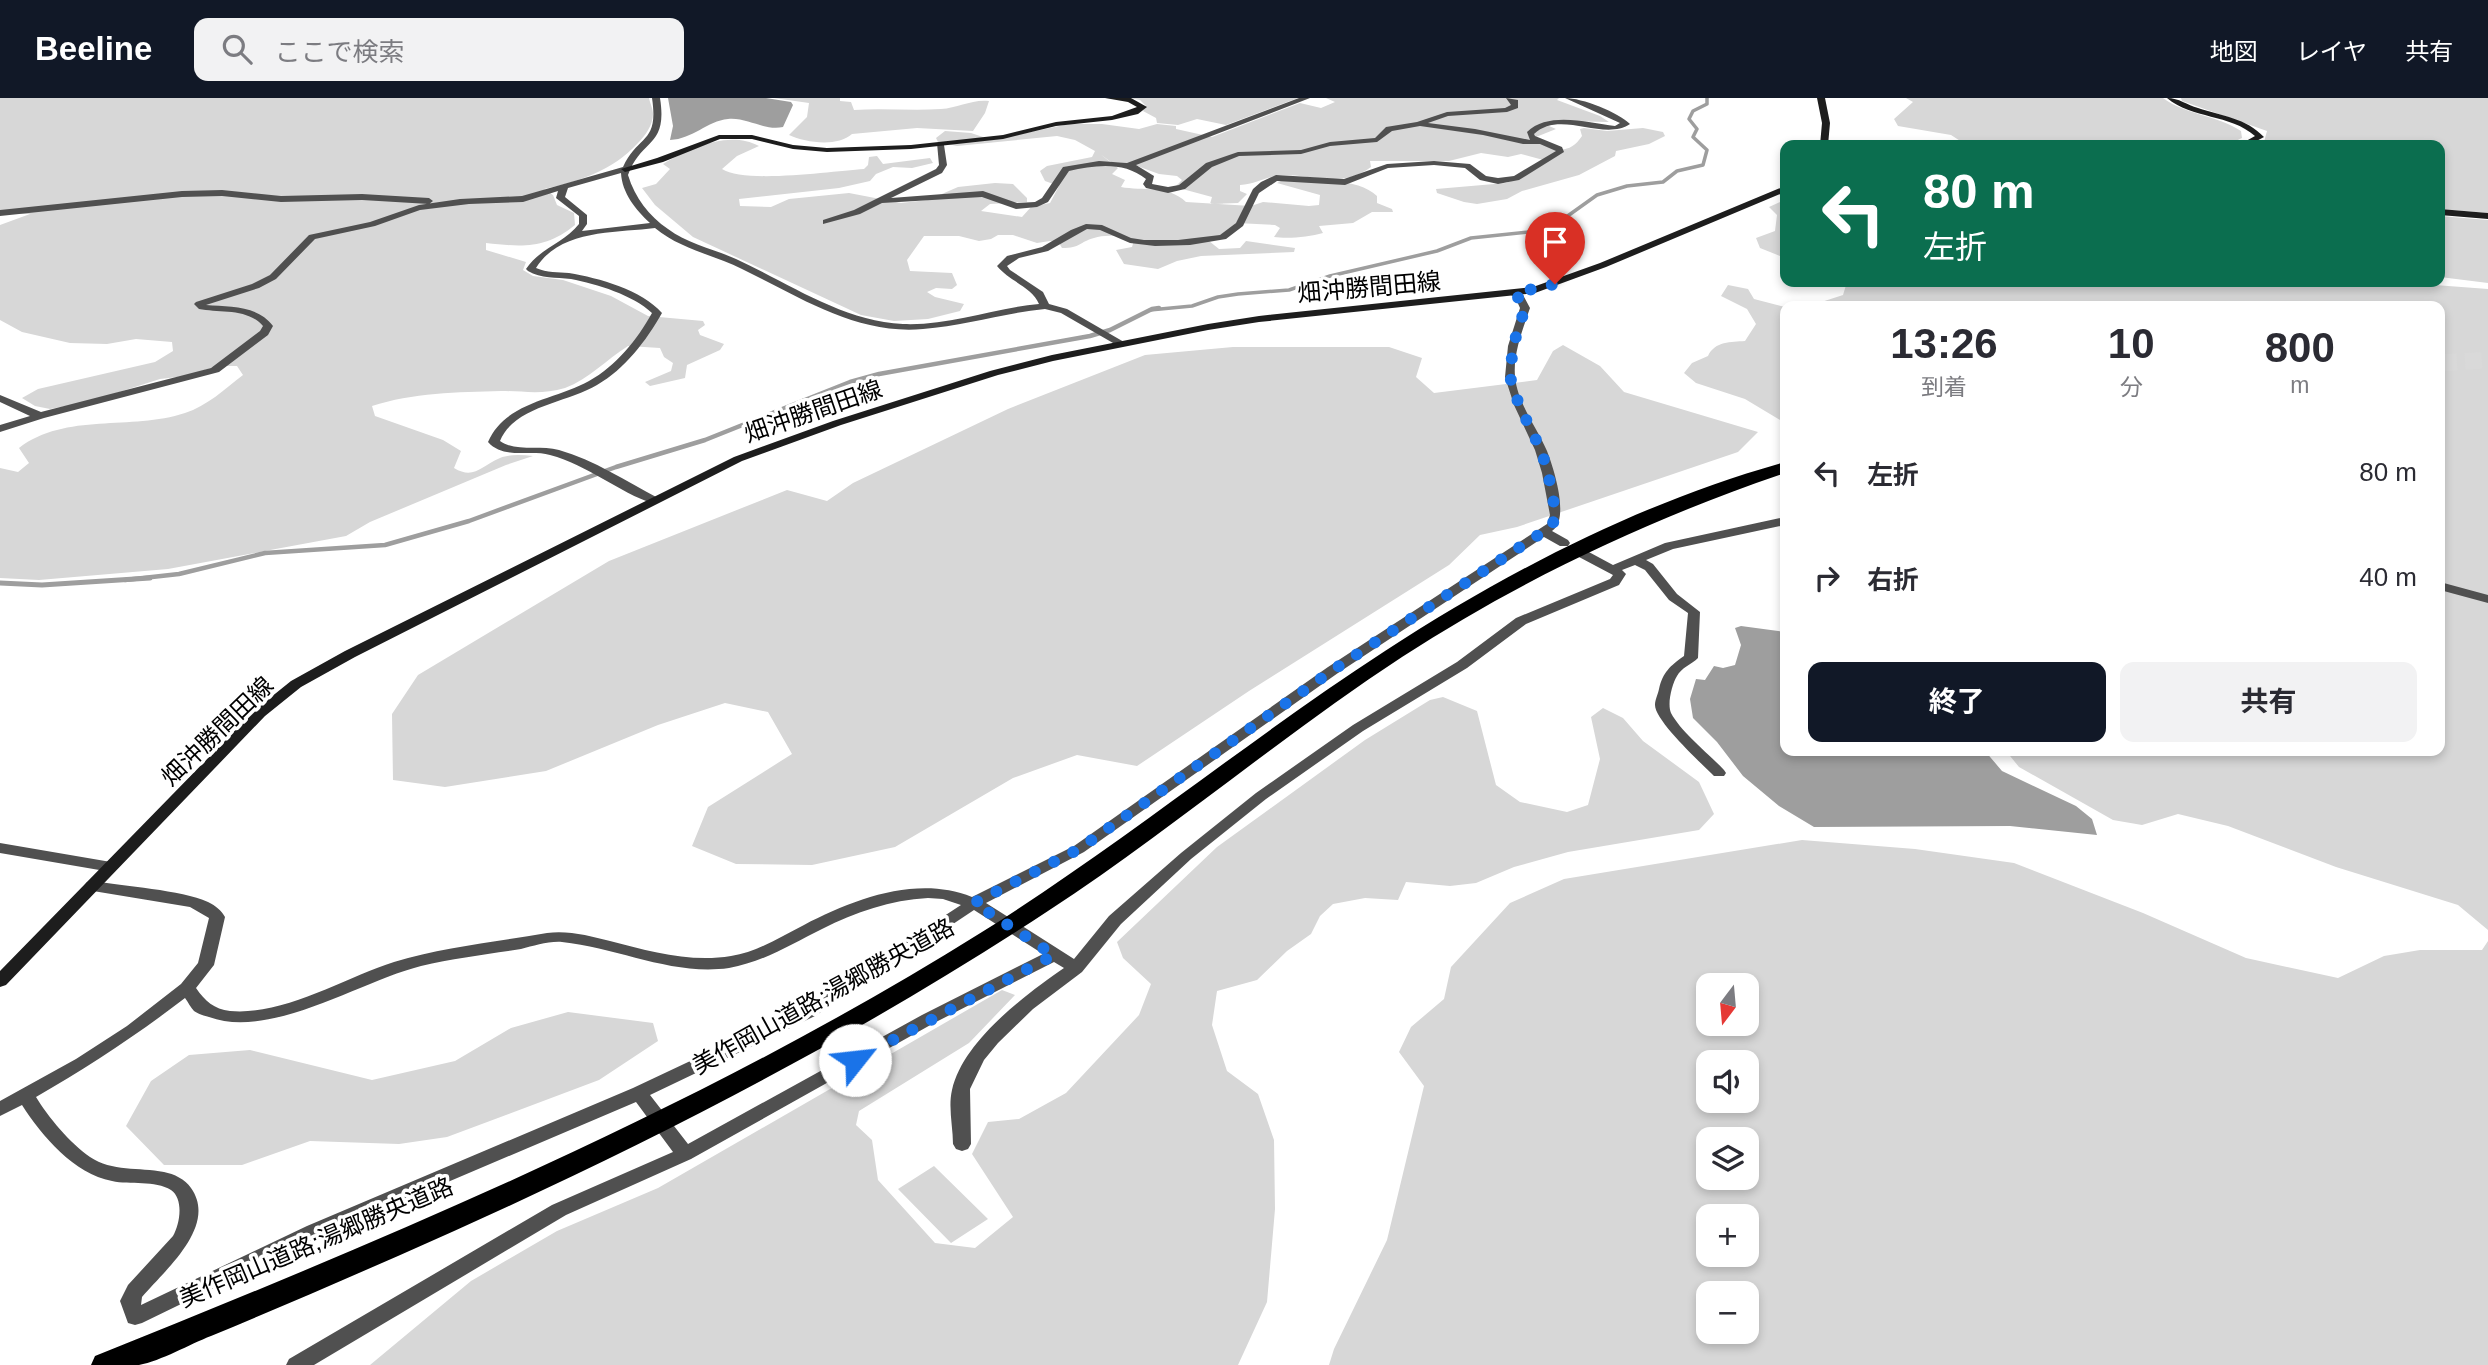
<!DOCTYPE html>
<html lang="ja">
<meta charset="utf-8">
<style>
body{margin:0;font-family:Helvetica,"Noto Sans JP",sans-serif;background:#f2f2f3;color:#2b2b33;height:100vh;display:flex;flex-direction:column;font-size:26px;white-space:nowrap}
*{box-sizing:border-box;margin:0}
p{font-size:23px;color:#7c7c81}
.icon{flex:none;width:38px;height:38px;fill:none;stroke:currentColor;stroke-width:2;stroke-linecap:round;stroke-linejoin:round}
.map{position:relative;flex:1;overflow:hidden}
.details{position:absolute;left:1780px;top:203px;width:665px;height:455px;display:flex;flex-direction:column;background:#fff;border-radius:14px;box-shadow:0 4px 10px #0003}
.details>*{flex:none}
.top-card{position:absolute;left:1780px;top:42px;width:665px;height:147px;border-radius:14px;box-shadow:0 4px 10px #0003;background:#0b6e4f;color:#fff;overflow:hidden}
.needle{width:46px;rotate:196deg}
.tools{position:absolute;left:1696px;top:875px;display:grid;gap:14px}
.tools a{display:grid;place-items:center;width:63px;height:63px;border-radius:14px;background:#fff;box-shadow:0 4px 10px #0003;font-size:35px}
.pin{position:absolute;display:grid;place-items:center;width:60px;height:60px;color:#fff;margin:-72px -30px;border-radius:50% 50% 50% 0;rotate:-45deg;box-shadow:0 0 7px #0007}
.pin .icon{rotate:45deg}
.me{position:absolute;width:77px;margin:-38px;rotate:61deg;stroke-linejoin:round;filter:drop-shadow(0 0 5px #0008)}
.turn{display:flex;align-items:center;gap:24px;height:147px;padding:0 28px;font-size:32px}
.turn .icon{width:91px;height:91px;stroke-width:2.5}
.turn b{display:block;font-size:49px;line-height:60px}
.eta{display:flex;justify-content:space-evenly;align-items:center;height:119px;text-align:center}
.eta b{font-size:42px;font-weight:700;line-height:49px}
.cta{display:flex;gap:14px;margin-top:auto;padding:14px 28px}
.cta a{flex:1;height:80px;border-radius:14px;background:#111827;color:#fff;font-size:28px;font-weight:700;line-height:80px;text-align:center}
.cta a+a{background:#f2f2f3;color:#2b2b33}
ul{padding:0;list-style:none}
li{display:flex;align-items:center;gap:21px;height:105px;padding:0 28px}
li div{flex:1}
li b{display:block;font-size:26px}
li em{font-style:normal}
header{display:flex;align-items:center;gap:42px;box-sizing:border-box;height:98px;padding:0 35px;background:#111827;color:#fff}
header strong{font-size:33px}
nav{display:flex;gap:38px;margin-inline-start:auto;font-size:24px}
.search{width:490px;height:63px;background:#f2f2f3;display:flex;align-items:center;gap:18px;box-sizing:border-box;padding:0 24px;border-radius:14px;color:#7c7c81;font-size:26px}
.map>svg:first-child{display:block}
.green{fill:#d7d7d7;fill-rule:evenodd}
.water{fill:#9e9e9e}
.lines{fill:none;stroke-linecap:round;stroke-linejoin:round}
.stream-far2{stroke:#9e9e9e;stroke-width:3.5}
.stream-far1{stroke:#9e9e9e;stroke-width:4.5}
.stream{stroke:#9e9e9e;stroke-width:5}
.highway-tunnel{stroke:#d9d9d9;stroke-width:17;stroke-dasharray:17 8;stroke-linecap:butt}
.street{fill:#505050;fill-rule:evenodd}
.secondary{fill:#1d1d1d;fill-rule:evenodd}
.highway{fill:#000;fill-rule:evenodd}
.route{stroke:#1a73e8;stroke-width:12;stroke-dasharray:0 21.6}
.labels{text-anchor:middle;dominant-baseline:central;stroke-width:7;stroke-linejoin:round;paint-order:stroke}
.street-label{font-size:24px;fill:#000;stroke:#fff}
</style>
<header>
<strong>Beeline</strong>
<div class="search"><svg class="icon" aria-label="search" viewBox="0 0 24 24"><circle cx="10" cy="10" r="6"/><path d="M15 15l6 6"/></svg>ここで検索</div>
<nav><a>地図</a><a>レイヤ</a><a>共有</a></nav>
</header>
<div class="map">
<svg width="2488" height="1267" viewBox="0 0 2488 1267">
<rect width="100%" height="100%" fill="#fff"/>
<!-- green -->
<path class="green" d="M0,0H649C650,5 653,11 653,16C653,27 645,38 638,45C612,73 580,83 544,91L553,97L557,107L574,115L575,127C546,151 522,149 486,145V152L526,164L523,172L533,178L563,182L611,198L648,218L703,223L705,227L698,232L700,237L724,246L720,252L687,267L685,280L650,288L645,284L671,273L673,265L664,259L660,250L628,248C607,261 589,281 565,290C542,297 523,293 501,293C458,294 412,295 372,308L375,318L443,342L461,353L454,370C474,382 481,368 500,360C510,356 522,357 533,358L506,367L370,424L346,438L168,471L39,482L0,480V370L18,374L29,365L19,350C66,314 131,333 185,315C207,308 225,291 243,277L237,268H217L186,278L160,281L88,304L50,311L35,308L22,300L38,291L155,264L173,253L172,244L136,241L107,246L70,245L22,234L0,222V127L30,116H0Z
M774,0H840V3L851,4L854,12C883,10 912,13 941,11C958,10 972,1 989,3L985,15L973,33L917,30L852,36C838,49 806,45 789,37L807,19L809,5Z
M1129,0H1298L1226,27L1197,21L1178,27L1157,25L1156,20L1143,13L1146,8L1140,2Z
M1326,0H1559L1557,2L1600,18L1609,24L1559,23L1549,28L1556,31L1536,39C1552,52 1568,59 1582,38L1580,31L1584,30L1607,33L1643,30L1663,34L1665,38L1649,46L1616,53L1615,58L1579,77L1522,93L1507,101L1477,106L1464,104L1437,95L1436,91L1506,85L1522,79L1547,63L1521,56L1508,59L1481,55L1449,63H1370L1371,69C1343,90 1314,77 1282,77C1267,78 1257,86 1240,87V93L1247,96L1238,105L1210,106L1212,99L1175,89L1182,82L1177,78L1159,76L1129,65L1111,64L1100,56L1118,70L1112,76L1125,82L1121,89C1142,93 1169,87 1186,104L1251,108L1263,104L1309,108L1319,107L1320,97L1277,85L1285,81C1311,83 1358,79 1377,98V105L1392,111L1393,114H1372L1353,125L1319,128L1323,135C1309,139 1288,141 1274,139L1280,130L1275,127L1236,125L1228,134L1209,143L1219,151L1240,150L1246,143L1295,150L1294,154L1201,158L1177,163L1158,171L1124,166L1116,152L1132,149L1134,142C1123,138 1106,136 1094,140C1079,144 1081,150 1062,150L1059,145L1050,143L1037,145L1013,137H998L991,141L979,143L959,138H924L907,162L910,173L952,175L957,187L952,191L936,190L927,194L935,199L964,206L960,213L928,221L894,223L861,217L693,139L655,107L642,90L656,86L670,71L663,66C690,50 729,32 759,48L737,58L722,71C745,86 833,73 864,71L868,67L869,59L877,58L883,66L930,60L933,65L912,70L893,69L876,76L870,83L839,90L739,101L740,108L771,109L789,101L849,95L901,105L928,102L958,89L995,85L1013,86L1027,100V104L990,106L981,113L1022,119L1031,109L1050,105L1059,88L1045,83L1040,73L1047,68L1092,59L1095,53L1075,42L1057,38L957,48L938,44L936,40L945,33L971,35L992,42L1069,26H1102L1139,31L1157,26L1176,28V31L1212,39L1300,5L1321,10L1335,4Z
M1906,0H2163C2186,17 2217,17 2241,33L2242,40L2227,47H1975L1965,46L1951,37L1898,28L1894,21L1913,4Z
M2181,0H2488V115L2440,111V47H2256L2264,44L2267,33L2182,3Z
M1780,104L1785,105V160L1760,150L1756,140L1775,133L1777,117L1769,109Z
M2440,118L2488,122V185L2440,179Z
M1847,184H2395L2488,191V832L2458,807L2336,769L2228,728L2178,716L2142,727L2113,722L2019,669L2006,653H2440V208H1809L1843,197Z
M1728,187L1748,191L1754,201L1785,209V325L1745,301L1696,285L1684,275L1692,265L1708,258C1715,243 1731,244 1745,243L1756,226L1747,211L1721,198Z
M1563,247L1600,268L1624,294L1758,334L1738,354L1517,429L1480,437L1449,467L1249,593L1137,668L1077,657L1013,680L895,749L812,767L736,766L692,748L708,709L792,656L768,614L725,605L658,627L546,673L445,689L393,682L392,616L418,577L609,463L787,392L827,403L853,385L1008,311L1145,257L1233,249H1389L1422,260L1416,279L1434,295L1537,282L1553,253Z
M1443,599L1477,613L1496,687L1520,704L1567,714L1588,707L1600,661L1591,619L1603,610L1623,620L1643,643L1699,684L1714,716L1699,732L1568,754L1514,769L1476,785L1450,788L1406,784L1398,802L1365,800L1333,806L1320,818L1311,836L1287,853L1257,882L1217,893L1212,927L1227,973L1258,996L1274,1042L1275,1111L1267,1204L1238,1267H370L471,1183L557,1133L658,1090L1002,892L1015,897L969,945L859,1013L856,1027L872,1042L878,1082L935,1145L975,1150L1013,1119L972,1056L988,1024L1019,1021L1066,995L1139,917L1151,886L1123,860L1117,844L1217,749L1365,642L1430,602Z
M1802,742L1915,751L2014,765L2143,815L2246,860L2338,880L2384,858L2420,852H2482L2488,843V1267H1329L1334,1251L1387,1142L1424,988L1399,954L1411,929L1444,901L1451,869L1510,805L1564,781ZM1708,887H1746V926H1708ZM1708,964H1746V1003H1708ZM1708,1041H1746V1080H1708ZM1708,1118H1746V1157H1708ZM1708,1195H1746V1234H1708Z
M568,914L653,925L658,943L599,982L447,1039L399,1046L310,1043L242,1067H164L126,1028L151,983L189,957L250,952L372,982L455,963L511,930Z
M934,1068L988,1121L951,1145L898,1091Z"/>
<!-- water -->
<path class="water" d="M668,0H766L791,4L793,7L783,29C764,33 747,19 728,21C707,23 693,41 670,42L673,28Z
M1741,528L1785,534V653H1985L2002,673L2076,708L2092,721L2097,737L2010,728L1814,729L1779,708L1743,678L1717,644L1693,620L1690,601L1696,581L1705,582L1714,568L1723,570L1735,567L1741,547L1735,530Z"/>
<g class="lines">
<!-- stream-far2 -->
<path class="stream-far2" d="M1150,212L1192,208L1218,199L1238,196L1289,192L1330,178L1437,153L1471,140L1548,132L1597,97L1627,88L1663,84L1677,73L1703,67L1707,52L1693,39L1697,31L1689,21L1693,13L1707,6V0"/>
<!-- stream-far1 -->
<path class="stream-far1" d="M125,482L179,476L265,455L385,447L469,423L616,369L705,342L850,284L879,276L1090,238L1110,232L1152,211L1159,210"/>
<!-- stream -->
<path class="stream" d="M0,485L42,487L150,480"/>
<!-- highway-tunnel -->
<path class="highway-tunnel" d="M2440,265L2488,262"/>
<!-- street -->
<path class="street" d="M652,0H660C668,50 641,40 628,77C635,100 649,118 668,131C688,146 714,151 736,161C790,186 842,223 903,226C949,228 994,210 1039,206C1032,189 1009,183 997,168L1007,158L1042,149L1071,132L1086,126L1102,127L1131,140L1144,142H1178L1220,137L1236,125L1253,91L1261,84L1276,77L1344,81L1387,66L1434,63L1470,66L1486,78L1498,80L1514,78L1556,53L1540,46H1523L1483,37L1420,28L1392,33L1377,44L1330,48L1301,56L1239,58L1212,69L1185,91L1168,95L1146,90L1143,86L1146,81C1124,63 1095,67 1069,73L1048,104L1037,109L1016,111L982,99L882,105L860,116L823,126V122L854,112L936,71L939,67L937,45L944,47L947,67L942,75L891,100L983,93L1017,105L1035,104L1042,100L1063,69L1099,63L1127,65L1299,0H1310L1136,67L1154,78L1152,86L1168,89L1179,87L1206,65L1238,54L1301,52L1330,44L1375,40L1386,29L1417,24L1447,14L1505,10L1511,7L1506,0L1518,2V10L1507,14L1448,18L1428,25L1475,31L1530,42L1527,34C1549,13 1588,25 1615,28L1620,25L1565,0C1582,0 1618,14 1630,26C1603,44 1560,11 1534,36L1535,38L1562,49L1564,54L1519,82L1498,86L1480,82L1465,70L1434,67L1388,70L1345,87L1277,83L1259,95L1243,128L1226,141L1190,147L1155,148L1130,145L1100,132L1087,131L1048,153L1019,160L1007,168L1010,172L1043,194L1049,206L1067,211L1124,244V248L1120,249L1061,215L1045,211C1004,215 964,228 923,231C856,237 800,199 742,171C714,157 680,151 655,130C616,135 560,131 536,170C547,175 558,174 569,175C599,180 642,192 662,215C646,243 625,271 597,287C567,305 514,308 500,343C515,354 540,347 559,352C594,362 626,383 658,400V404L654,406C618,394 588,367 550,357C530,351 504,362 488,344C505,304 555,302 589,283C616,268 637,242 652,215C633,197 597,186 571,181C556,179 541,181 528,173L526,171C540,150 564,145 579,126V118L556,100L558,93L523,104L469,106L420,112L375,128L315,141L276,181L259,190L206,207C230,209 257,207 273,228L268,237L219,274L44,320L0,334V327L30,318L0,304V297L41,314L211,270L260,233L263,228C248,210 219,215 199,211L194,206L196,204L252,186L270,177L309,137L370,124L419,107L460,101L522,98L623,69C638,36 659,46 652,0ZM621,75C622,95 636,112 650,125L582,133L587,126V117L565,99L568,90Z
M222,92L281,98L362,96L429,100L433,103L429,106L362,102L281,104L222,98L182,99L0,118V112L182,93Z
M1512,194L1523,197L1530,210C1523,231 1513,255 1515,278C1517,305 1537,329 1547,353C1554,371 1570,421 1552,433L1568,442L1570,445L1568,448H1560L1544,439L1338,575L1084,754L986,805L1074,861L1109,818L1181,755L1256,695L1353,627L1457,564L1516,520L1610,481L1613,477L1579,459L1577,456L1579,453H1587L1613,467L1665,445L1785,419V427L1673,451L1646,462L1653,466L1677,496L1700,514L1698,560C1692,566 1681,570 1677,578C1672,586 1667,606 1671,615C1681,634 1709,656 1724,672L1726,675L1724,678H1714C1701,665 1655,623 1655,607C1655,602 1658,596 1659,591C1663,574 1670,568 1684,558L1688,515L1669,502L1645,472L1635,467L1622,472L1626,476L1619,487L1526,526L1467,570L1363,633L1266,701L1191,761L1121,826L1082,874L1033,911L998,945L984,962L970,991L971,1046L968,1051L962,1053L956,1051L953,1046C953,1029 948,1009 952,992C963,943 1025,897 1064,870L1054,864L934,925L691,1061L566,1117L314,1267H286L289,1261L552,1107L673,1054L636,1004L321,1138L142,1225L135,1227L128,1225L120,1203L128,1187L173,1138C180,1126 184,1101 171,1092C155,1082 130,1087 112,1083C74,1076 42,1038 22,1007L0,1018V1003L76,961L127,928L181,886L198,865L209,820L190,809L87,792L84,788L87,784L92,783C124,788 181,792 208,804C216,808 221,812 225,819L214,867L196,890C205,903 214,911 230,913C283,918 344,880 394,864C443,849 496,844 547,835C568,832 590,838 610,843C649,853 690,865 731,858C757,854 780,839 804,827C854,801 917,777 972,799L1074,748L1328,569L1547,426L1550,417L1542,375L1535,352L1514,307L1505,279L1508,248L1520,210L1516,201L1510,196ZM928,800L943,801L961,807L803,910L633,990L307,1128L141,1207L142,1199C165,1172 218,1128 191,1090C185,1081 174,1076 164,1074C139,1069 112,1074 90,1059C70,1045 48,1019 36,999C88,969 137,937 185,900C188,904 191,910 194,913C198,916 205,918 209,919C270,942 361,883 421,868C454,860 488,856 521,851C534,848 548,843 562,844C619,850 672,878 729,870C763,864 792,846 822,831C856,814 890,802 928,800ZM974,812L1043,856L922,917L688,1046L650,997L815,918Z
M2440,484L2488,497V505L2440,492Z
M0,745L111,764L119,769L111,774L0,755Z"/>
<!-- secondary -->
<path class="secondary" d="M1105,0H1131L1147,9L1138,16L1112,22L1056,28L1003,41L911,51L827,54L793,51L752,41H720L663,64L625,74L621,71L657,60L719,37H752L793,47L827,50L911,47L1003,37L1056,24L1112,18L1137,9L1128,4Z
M1817,0H1825L1830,25L1828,47H1820L1822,25Z
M2167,0C2179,0 2187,7 2198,10C2222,18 2246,20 2264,39L2249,47H2239L2255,38C2230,16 2192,21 2167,0Z
M1785,88V94L1606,169L1535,195L1259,224L1208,232L1053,263L998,277L841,327L742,363L355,559L301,589L265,618L6,887L0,889V873L255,612L291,583L345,553L734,359L833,323L990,273L1052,257L1208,226L1259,218L1533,189L1600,165Z
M2440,111L2488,115V121L2440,117Z"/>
<!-- highway -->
<path class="highway" d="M1785,364V375C1650,421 1522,481 1402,559C1280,639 1169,734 1048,813C843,948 623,1059 398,1158C336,1185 274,1212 211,1238C190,1246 161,1263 139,1267C124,1267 106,1267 91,1267L95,1258C399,1136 704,1008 982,834C1121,747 1248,642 1385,553C1508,473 1644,403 1785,364Z"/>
</g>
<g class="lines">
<!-- route -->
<path class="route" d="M855,962L1054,857L974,805L1079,751L1333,572L1552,428L1556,416L1548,375L1541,352L1519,307L1510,279L1513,248L1525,210L1515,195L1555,186"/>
</g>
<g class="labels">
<!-- street labels -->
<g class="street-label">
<text transform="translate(1369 189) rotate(-5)">畑沖勝間田線</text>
<text transform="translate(813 313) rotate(-19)">畑沖勝間田線</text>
<text transform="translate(217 633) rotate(-44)">畑沖勝間田線</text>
<text transform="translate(823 898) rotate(-29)">美作岡山道路;湯郷勝央道路</text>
<text transform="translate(316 1144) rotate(-23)">美作岡山道路;湯郷勝央道路</text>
</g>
</g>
</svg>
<div class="tools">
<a><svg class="needle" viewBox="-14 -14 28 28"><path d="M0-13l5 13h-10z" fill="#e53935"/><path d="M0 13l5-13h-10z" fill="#7c7c81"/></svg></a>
<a><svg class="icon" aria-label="sound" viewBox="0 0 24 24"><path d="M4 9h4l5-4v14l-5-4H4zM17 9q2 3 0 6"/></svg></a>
<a><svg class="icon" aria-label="layers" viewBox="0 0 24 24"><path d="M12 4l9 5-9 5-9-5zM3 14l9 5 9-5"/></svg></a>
<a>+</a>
<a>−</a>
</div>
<div class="pin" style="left:1555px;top:186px;background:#d93025"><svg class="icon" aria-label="arrive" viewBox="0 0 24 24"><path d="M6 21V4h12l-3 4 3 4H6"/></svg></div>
<svg class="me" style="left:855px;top:962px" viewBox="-20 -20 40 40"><circle r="19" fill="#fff"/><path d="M0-13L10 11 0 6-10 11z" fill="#1a73e8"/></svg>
<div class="top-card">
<div class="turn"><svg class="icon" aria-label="left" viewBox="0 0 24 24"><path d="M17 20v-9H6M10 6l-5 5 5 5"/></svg><div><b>80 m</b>左折</div></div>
</div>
<section class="details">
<div class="eta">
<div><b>13:26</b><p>到着</p></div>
<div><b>10</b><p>分</p></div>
<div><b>800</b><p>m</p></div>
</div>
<ul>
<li><svg class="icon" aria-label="left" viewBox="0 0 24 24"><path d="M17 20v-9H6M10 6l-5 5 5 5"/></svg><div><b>左折</b></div><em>80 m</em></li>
<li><svg class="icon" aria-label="right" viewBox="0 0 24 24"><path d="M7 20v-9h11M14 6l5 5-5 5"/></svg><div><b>右折</b></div><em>40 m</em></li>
</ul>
<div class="cta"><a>終了</a><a>共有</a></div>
</section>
</div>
